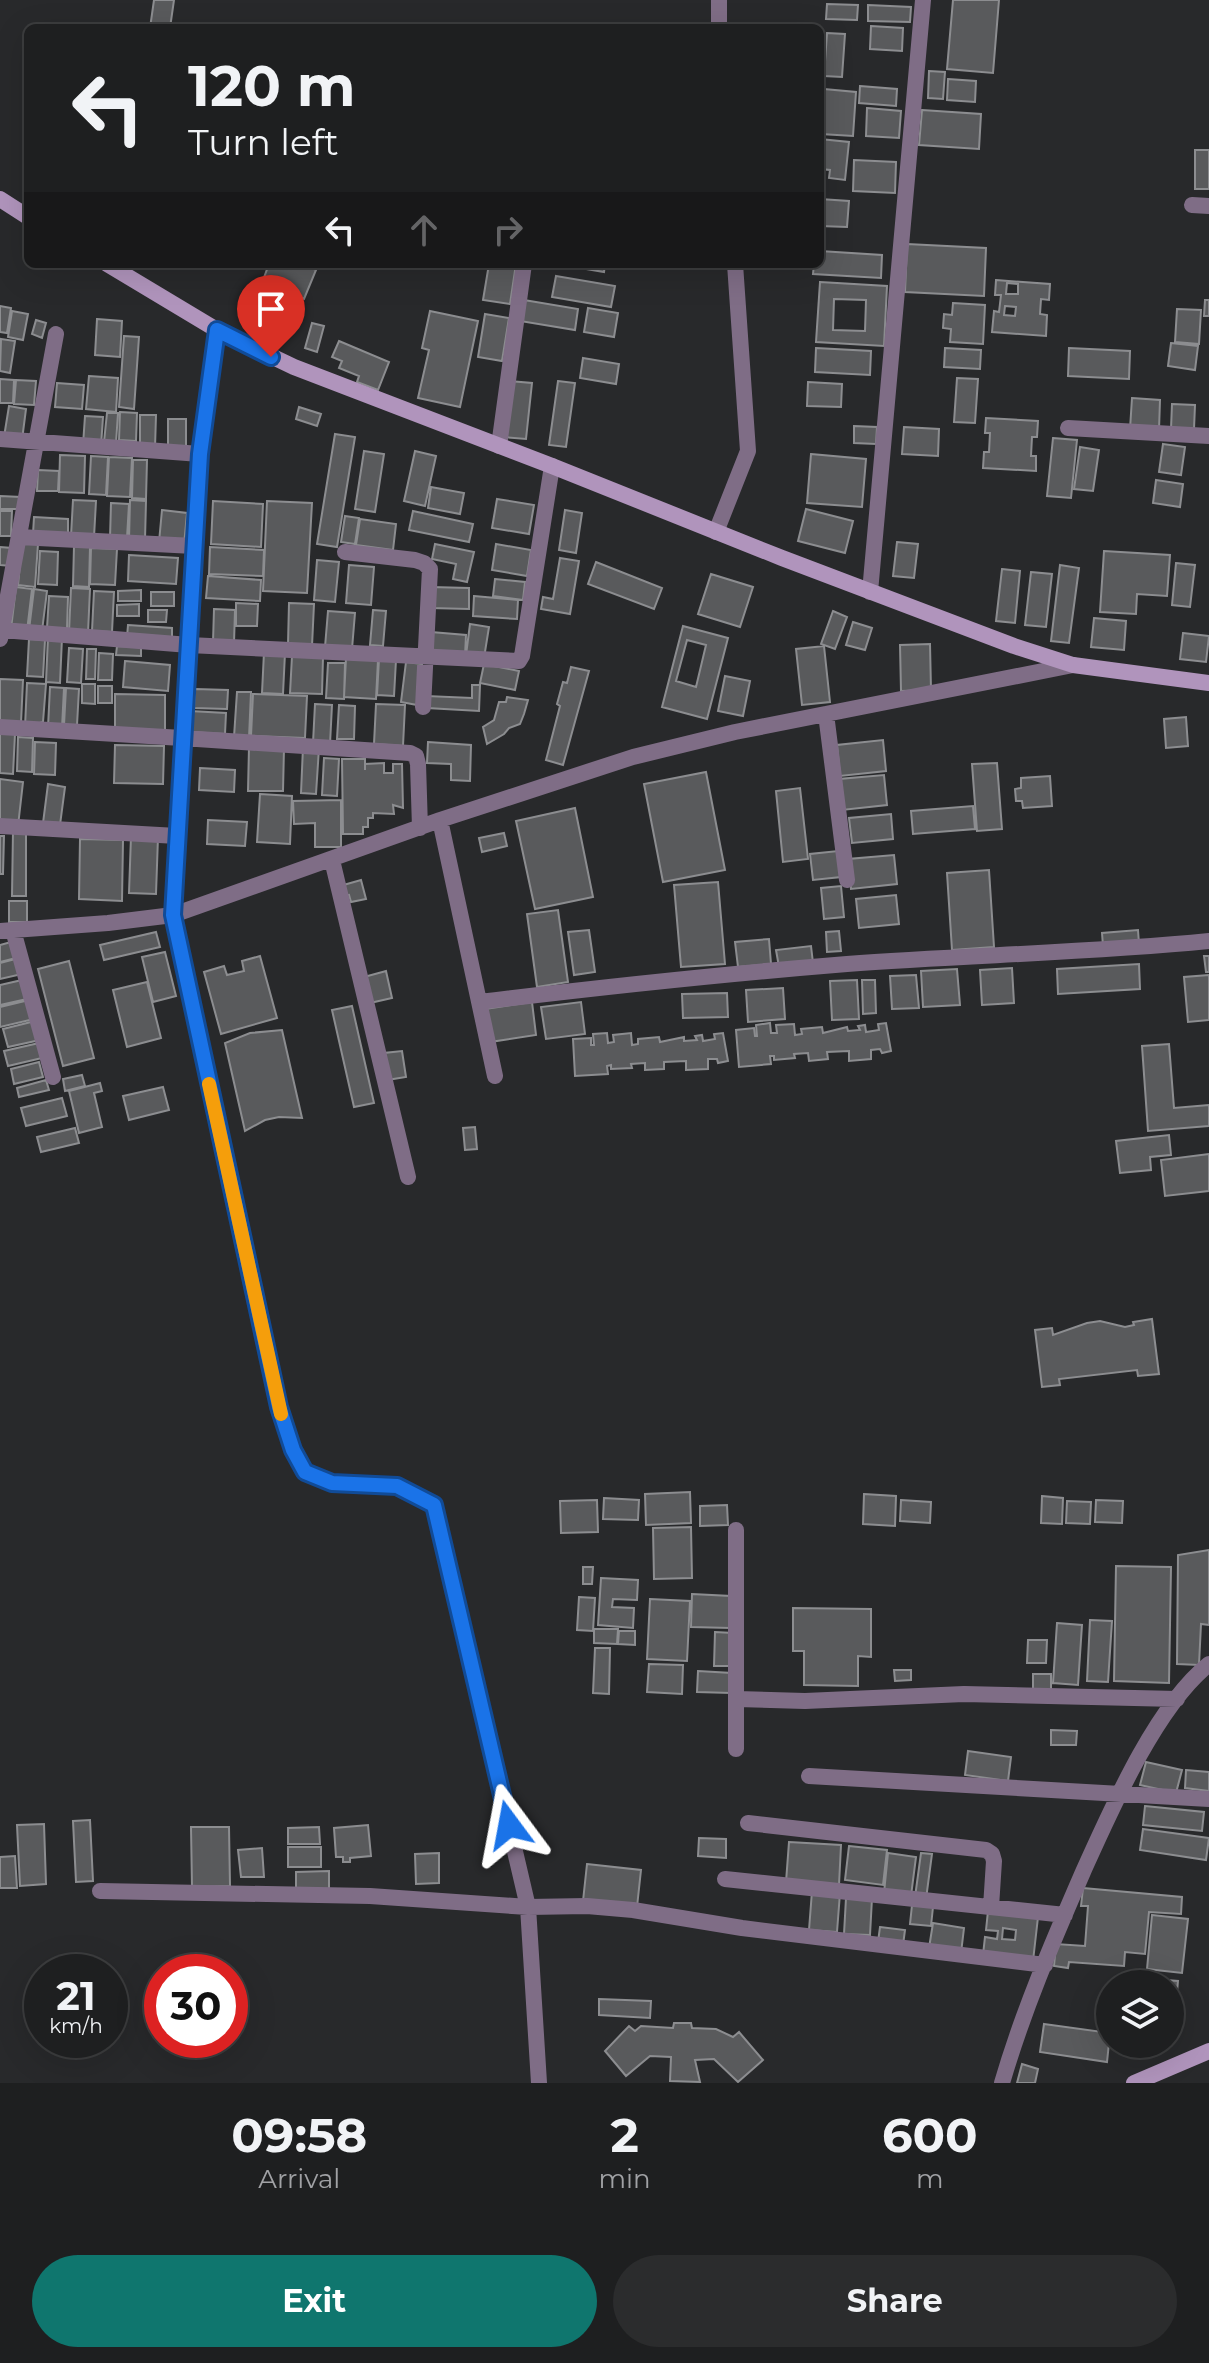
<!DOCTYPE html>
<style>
body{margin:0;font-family:Montserrat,sans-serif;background:#2b2c2d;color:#f1f3f6;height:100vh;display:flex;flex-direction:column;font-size:30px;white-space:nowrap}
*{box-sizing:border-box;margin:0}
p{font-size:26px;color:#a1a2a5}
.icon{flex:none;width:44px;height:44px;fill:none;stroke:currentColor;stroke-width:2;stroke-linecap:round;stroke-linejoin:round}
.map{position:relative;height:2083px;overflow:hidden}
.panel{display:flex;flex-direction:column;background:#1e1f20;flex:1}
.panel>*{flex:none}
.banner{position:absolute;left:24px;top:24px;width:800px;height:244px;border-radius:12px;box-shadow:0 8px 32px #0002,0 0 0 2px #3c3d3e;background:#1e1f20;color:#f1f3f6;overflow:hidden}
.tools{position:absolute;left:1096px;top:1970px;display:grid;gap:16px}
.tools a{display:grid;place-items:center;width:88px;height:88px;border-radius:50%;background:#1e1f20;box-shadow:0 8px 32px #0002,0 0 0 2px #3c3d3e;font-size:40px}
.speed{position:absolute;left:24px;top:1954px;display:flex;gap:16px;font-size:40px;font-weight:700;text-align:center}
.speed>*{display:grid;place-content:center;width:104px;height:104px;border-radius:50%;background:#1e1f20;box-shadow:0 8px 32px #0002,0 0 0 2px #3c3d3e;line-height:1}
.speed small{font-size:20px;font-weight:400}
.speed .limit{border:12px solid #d22;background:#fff;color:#111}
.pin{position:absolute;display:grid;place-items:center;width:68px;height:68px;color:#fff;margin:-82px -34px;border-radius:50% 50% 50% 0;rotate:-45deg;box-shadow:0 0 8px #0007}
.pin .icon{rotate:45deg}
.me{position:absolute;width:88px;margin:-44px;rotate:347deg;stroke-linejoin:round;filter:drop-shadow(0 0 6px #0008)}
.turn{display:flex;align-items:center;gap:28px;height:168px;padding:0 32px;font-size:36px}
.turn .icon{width:104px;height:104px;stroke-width:2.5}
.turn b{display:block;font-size:56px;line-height:68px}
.lanes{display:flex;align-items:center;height:76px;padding:0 32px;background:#0003;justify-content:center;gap:40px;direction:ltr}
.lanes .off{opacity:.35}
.eta{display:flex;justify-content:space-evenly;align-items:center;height:136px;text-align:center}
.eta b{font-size:48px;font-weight:700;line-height:56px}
.primary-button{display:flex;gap:16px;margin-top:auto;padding:16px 32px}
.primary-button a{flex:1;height:92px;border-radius:48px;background:#0f766e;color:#fff;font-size:32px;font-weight:700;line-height:92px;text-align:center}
.primary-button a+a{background:#2b2c2d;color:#f1f3f6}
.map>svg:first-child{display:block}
.building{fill:#595a5c;stroke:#8c8d90;stroke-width:2;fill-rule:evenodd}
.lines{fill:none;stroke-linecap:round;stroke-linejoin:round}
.minor{stroke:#7f6d86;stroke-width:16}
.secondary{stroke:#b094bc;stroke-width:16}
.route-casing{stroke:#114b97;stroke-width:20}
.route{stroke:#1a73e8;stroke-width:14}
.slow{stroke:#f59e0b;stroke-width:14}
</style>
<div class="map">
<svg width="1209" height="2083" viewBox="0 0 1209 2083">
<rect width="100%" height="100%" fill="#28292b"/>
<!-- building -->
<path class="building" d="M154,0H174L170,28H150Z
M953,0H999L993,73L947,69Z
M827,4L858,5L857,20L826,19Z
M868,5L911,7L910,22L868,21Z
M871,26L903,28L902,51L870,49Z
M827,33L845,34L842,77L824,76Z
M929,71L945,72L943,99L928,98Z
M948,79L976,81L975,102L947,100Z
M860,86L897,89L896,106L859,103Z
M824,89L856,92L853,136L821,134Z
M867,108L901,111L899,138L866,136Z
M922,110L981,114L979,149L919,145Z
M820,139L849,142L845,180L829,178L830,170L820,169Z
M1195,150H1209V189H1195Z
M854,160L896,162L895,193L853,191Z
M820,199L849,201L847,227L820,226Z
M907,244L986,248L984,296L905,292Z
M820,251L882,255L881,278L813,274L814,264H820Z
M269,264H302L316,270L304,299L262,283Z
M489,264H516L510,304L483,300Z
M581,264H605L604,272L580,268Z
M556,276L615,286L611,307L552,297Z
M996,280L1050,284L1049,300L1041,299L1040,314L1047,315L1046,336L992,332L994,311L999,312L1001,295H995ZM1007,283L1018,284V294H1006ZM1005,306L1016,307L1015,316L1004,315Z
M820,282L887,286L884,346L816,342ZM834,299L866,300L865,331L833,330Z
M524,300L578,309L575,330L520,321Z
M1205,300H1209V316H1204Z
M953,303L985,305L983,344L950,342L951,329L943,328L944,314L952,315Z
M0,306L11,308L7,333L0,332Z
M588,308L618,313L614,337L584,332Z
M1177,309L1201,310L1199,344L1175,342Z
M12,311L28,314L23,340L8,337Z
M430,311L478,321L460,407L418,398L429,350L422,348Z
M485,314L509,318L502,361L478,357Z
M97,319L122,321L120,357L95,355Z
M36,320L46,323L42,338L32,334Z
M312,323L324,326L317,352L305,348Z
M124,336L139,337L134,409L119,407Z
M1,339L15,341L10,373L0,371Z
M339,341L389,362L378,390L357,382L359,376L339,368L342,361L332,357Z
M1171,343L1198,346L1195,370L1168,366Z
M816,348L871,351L870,375L815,372Z
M945,348L981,350L980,369L944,367Z
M1069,348L1130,351L1129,379L1068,376Z
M583,358L619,364L616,384L580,378Z
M89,376L118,378L116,412L86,409Z
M957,378L978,379L975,423L954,422Z
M0,379L14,380L13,403H0Z
M16,380L36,381L34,405L14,404Z
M509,381L532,383L526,439L503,437Z
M558,381L575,383L566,447L549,445Z
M808,382L842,384L841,407L807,406Z
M57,383L84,385L82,409L55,407Z
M1132,398L1160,400L1159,430L1130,429Z
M1172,404L1195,405L1194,429H1171Z
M9,406L26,409L22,440L4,437Z
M299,407L321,414L317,426L296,419Z
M120,412L137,413L136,441L119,440Z
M107,413H118L116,443L104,442Z
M140,415H156L155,448H140Z
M85,416L103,417L101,446L83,445Z
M986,418L1038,421L1037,437H1032L1031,456H1036V471L983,468L984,452H989L990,433H985Z
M168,419H186V449H168Z
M854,426L877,427L876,444L854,443Z
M904,427L939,429L938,456L902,454Z
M335,434L355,437L337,547L317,544Z
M1053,438L1077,440L1071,498L1047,496Z
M1163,444L1185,447L1181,475L1159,472Z
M1080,447L1099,450L1093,491L1074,489Z
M364,451L384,454L375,512L355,509Z
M415,451L436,456L425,506L404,501Z
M811,454L866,459L862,507L807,503Z
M60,455L85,456L84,493L59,492Z
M91,456L108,457L106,495L89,494Z
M109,457L132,458L130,497L107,496Z
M133,460H147L146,499L132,498Z
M38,470L59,471L58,491H37Z
M1156,480L1183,484L1180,507L1153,503Z
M431,487L464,493L460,514L428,508Z
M0,496L21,497V509H0Z
M497,499L534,505L529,534L492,528Z
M73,500L96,501L94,537L71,536Z
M130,500L146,501L145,540H129Z
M213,501L263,504L261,547L211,544Z
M267,501L312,503L307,593L263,591Z
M111,503L129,504L127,538H110Z
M806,509L853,521L845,553L798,541Z
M162,510L187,513L184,545L159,542Z
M565,510L582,513L576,553L559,550Z
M0,511H12L11,536H0Z
M413,511L473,524L469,542L409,530Z
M345,516L359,518L355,544L341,542Z
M34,517L68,519V536L33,534Z
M360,519L396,524L393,550L356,545Z
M897,542L918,544L914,578L893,576Z
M22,544H38L35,587L18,585Z
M435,544L474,552L467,582L453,579L456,564L432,559Z
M496,544L531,550L527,576L492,570Z
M74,546L90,547L89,587L73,586Z
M0,547L12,548L11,566L0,565Z
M210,547L264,550L263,576L209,574Z
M91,548L117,549L115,585L90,584Z
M40,551L58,552L57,585L38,584Z
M1104,551L1170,555L1167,596L1137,594L1136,614L1100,612Z
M129,555L178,558L176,584L128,581Z
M560,558L579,561L570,614L541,609L543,597L553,599Z
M317,560L339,562L335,602L314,600Z
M596,562L662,588L654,609L588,584Z
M1176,563L1195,565L1190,607L1172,605Z
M349,565L374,567L371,605L346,603Z
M1060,565L1079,568L1069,643L1051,641Z
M1002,569L1020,571L1015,623L996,621Z
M1031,572L1052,574L1046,627L1025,625Z
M711,574L753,587L740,627L698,614Z
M208,576L261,580L260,601L206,598Z
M495,579L525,582L523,600L493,596Z
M16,587L32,589L27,631L11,629Z
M431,587L469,588V609L430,608Z
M71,588L90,589L88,633L69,632Z
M34,589L47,591L42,631L29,630Z
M141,590V601H118V591Z
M94,591L114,592L112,632L92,631Z
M151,592H174V606H151Z
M49,596L68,597L67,629L47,628Z
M474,596L518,600L517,619L473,616Z
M236,603L258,604L257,626H236Z
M289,603L314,604L312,646L288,644Z
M139,604V616H117V605Z
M214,609L235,610L234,643L213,642Z
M148,610H167L166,622H148Z
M373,610L386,611L383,646L370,645Z
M328,611L355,613L352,649L325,647Z
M833,611L847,617L835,649L821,644Z
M1094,618L1126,621L1124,650L1091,647Z
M853,622L872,628L865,650L846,645Z
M470,624L489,627L484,658L466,655Z
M128,625L172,628V640L127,637Z
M683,626L728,638L707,719L662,707ZM687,640L706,645L696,687L676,681Z
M431,632L466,635L465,656L429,654Z
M1183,633L1209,636L1206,662L1180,659Z
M48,637L62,638L60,683L46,682Z
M29,639L45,640L43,677L27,676Z
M930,644L931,690L901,691L900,645Z
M117,646L141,647V656L116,655Z
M824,646L830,702L802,705L796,649Z
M69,648L83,649L81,683L67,682Z
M87,649H96L95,679H86Z
M264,652L285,653L283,694L262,693Z
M99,653L113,654L112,680H98Z
M292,656L323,657L322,694L290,693Z
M346,658L378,660L376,699L344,697Z
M379,659L396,660L394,696L377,695Z
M125,661L170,665L168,691L123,687Z
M406,662L422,664L417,705L401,702Z
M328,663H345L344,699L326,698Z
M484,664L519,671L515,690L480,683Z
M571,667L589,671L563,765L546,760L560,706L557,704L563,682L567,683Z
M725,676L750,681L743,716L718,711Z
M0,679L23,680L21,723L0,722Z
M27,683L46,684L43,722L25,727Z
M82,684H95V704L82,703Z
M472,685H480L479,711L427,708V696L472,698Z
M98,686H112V703H98Z
M50,687L64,688L62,728L48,727Z
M66,688L79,689L77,725H64Z
M195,689L228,690L227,709L194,708Z
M237,692H251L249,738L234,737Z
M115,694L165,695V733L115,732Z
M253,694L307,696L305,738L251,736Z
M507,697L528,700L524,714L520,724L509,728L504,734L487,744L483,727L494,720L499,702H506Z
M315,704L332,705L330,744L313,743Z
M376,704L405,705L403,746L374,744Z
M339,705L355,706L354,739H337Z
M190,711L226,713L225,734L189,732Z
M1186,717L1188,746L1166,748L1164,719Z
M0,733L15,734L13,774L0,773Z
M18,737L33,738L32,772L17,771Z
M883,740L886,771L840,776L837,745Z
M35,742L56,743L55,775L34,774Z
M428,742L471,745L470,781L451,780V764L427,763Z
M115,745L164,746L163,784L114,783Z
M249,747L284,748L283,791H248Z
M303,747L319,748L316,794L301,793Z
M324,758L339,759L337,796L322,795Z
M342,759H365V770V764L384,763V773H393V764H402L403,808L393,805L394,814L373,813V818H368V827H363V834H343Z
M997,763L1002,829L977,831L972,764Z
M200,768L235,770L234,792L199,790Z
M706,772L725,870L663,882L644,784Z
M884,775L887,805L842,810L839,779Z
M1050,776L1052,806L1023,808L1022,801H1016L1015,789L1021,788V778Z
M0,779L23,782L18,826L0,824Z
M48,784L65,787L60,825L43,823Z
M800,788L808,859L783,862L776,791Z
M260,794L292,796L290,844L257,842Z
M341,800V847H315V823L294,824L293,801Z
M973,806L975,829L913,834L911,811Z
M575,808L593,897L535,909L516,821Z
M891,814L893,839L852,843L849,818Z
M208,820L247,822L245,846L207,844Z
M13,830H26V896H12Z
M504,833L507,846L482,852L479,838Z
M0,836H4L3,874H0Z
M131,836L158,837L156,894L129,893Z
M80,839L123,840L122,901L79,899Z
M838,851L841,877L813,880L810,854Z
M894,855L897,884L851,889L848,859Z
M989,870L994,947L952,950L947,873Z
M361,880L366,899L351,902L349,895L343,896L340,886Z
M718,882L725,964L681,967L674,885Z
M841,886L844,917L824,919L821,888Z
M896,895L899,924L859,928L856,899Z
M9,901H27V922H9Z
M558,910L568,982L537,987L527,914Z
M589,930L595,972L574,975L568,932Z
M1138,930L1139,944L1103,946L1102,933Z
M839,931L841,951L827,952L826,932Z
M156,932L160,947L104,960L100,945Z
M769,939L771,964L738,967L735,942Z
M11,942L16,958L0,962V945Z
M811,946L813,963L779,967L776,950Z
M165,952L176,996L153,1002L142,957Z
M260,956L277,1018L221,1034L204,972L224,966L227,975L244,971L242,961Z
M1204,956H1209V972H1206Z
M19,958L22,974L0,979V963Z
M69,961L94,1058L63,1066L38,969Z
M1139,964L1140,989L1058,994L1057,969Z
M1012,968L1014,1003L982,1005L980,970Z
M957,969L960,1005L923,1007L921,971Z
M386,971L392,998L370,1003L364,977Z
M916,975L919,1008L892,1009L890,976Z
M1209,975V1020L1188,1022L1184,977Z
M22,980L27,999L0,1005V985Z
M857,980L859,1019L832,1020L830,981Z
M862,980H875L876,1013L863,1014Z
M147,982L161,1038L127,1047L113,990Z
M783,988L785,1019L748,1022L746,990Z
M727,993L728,1017L683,1018L682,994Z
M29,1000L34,1019L0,1027V1007Z
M532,1002L536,1035L490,1042L485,1009Z
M581,1002L585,1034L546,1039L541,1007Z
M352,1006L374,1103L354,1107L332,1010Z
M35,1021L40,1040L8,1047L3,1029Z
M770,1023L771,1033H777L776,1025L794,1024L795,1035L802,1034L801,1029L822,1027L823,1033L847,1027L848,1031L860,1030L858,1026L865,1025L866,1032L879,1030L878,1024L886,1023L891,1051L882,1053L880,1049L871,1050V1059L849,1061V1051L827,1052L828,1059L809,1061L808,1053L794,1054L795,1058L774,1060V1056H770L771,1064L739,1067L736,1030L754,1028L755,1036H757L756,1025Z
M282,1030L302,1118L279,1117L265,1120L245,1131L225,1043L250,1033Z
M607,1033L608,1043L614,1042L613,1035L631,1033L632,1045L638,1044V1039L659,1037L660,1042L684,1037V1041L697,1040L695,1036L702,1035L703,1041L715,1039L714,1034L723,1033L728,1061L718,1063L717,1059H708V1069L686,1070V1061L664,1062V1069L645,1070V1063L631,1064L632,1068L611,1069V1065L607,1066L608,1074L575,1076L573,1039L591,1038V1045H594L593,1034Z
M39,1043L42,1058L8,1066L4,1051Z
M1169,1044L1174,1108L1209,1105V1126L1148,1131L1142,1046Z
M402,1051L406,1077L387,1080L384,1053Z
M39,1062L43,1077L14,1084L11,1069Z
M82,1075L85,1086L65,1091L63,1079Z
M46,1080L49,1090L19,1097L17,1088Z
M100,1083L102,1091L94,1093L102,1127L79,1133L69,1091Z
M163,1087L169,1110L129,1120L123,1096Z
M62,1098L67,1116L26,1126L21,1108Z
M475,1127L477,1149L465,1150L463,1128Z
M75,1128L79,1143L41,1152L37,1137Z
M1169,1135L1171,1155L1150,1157L1151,1170L1120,1173L1116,1141Z
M1209,1154V1191L1165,1196L1161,1160Z
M1152,1319L1159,1374L1138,1376L1137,1370L1059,1379L1060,1385L1042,1387L1035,1330L1052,1328L1053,1335L1087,1323L1100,1321L1125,1327L1134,1325L1133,1322Z
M690,1492L691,1523L646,1525L645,1494Z
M864,1494L896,1496L895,1526L863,1524Z
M1042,1496L1063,1498L1062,1524L1041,1523Z
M604,1498L639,1500L638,1520L603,1519Z
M597,1500L598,1532L561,1533L560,1501Z
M901,1500L931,1502L930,1523L900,1521Z
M1096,1500L1123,1501L1122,1523L1095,1522Z
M1067,1501L1091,1502L1090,1524L1066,1523Z
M727,1505L728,1525L700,1526V1506Z
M691,1527L692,1578L654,1579L653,1528Z
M1209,1550V1625L1201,1624L1199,1665L1177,1664L1178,1555Z
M1116,1566L1171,1567L1169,1683L1114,1681Z
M583,1567H593L592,1584H583Z
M601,1578L638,1580L637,1600L613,1599L612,1607L634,1608L633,1628L598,1625Z
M692,1594L731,1596L730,1628L691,1627Z
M579,1597L595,1598L593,1631L577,1630Z
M650,1599L690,1601L687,1661L647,1659Z
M793,1608L871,1609V1657L858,1656V1686L804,1685V1651H793Z
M1090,1620L1112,1621L1108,1682L1087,1681Z
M1057,1623L1082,1625L1078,1685L1053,1683Z
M594,1629H618L617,1644L594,1643Z
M619,1631H635V1645L618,1644Z
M715,1632L733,1633L732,1666H714Z
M1028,1640H1047L1046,1663H1027Z
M595,1648H610L609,1694L593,1693Z
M649,1664L683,1665L682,1694L647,1692Z
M894,1670H911V1680L895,1681Z
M698,1671L732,1673L731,1693L697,1692Z
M1033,1674H1051V1693H1033Z
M1051,1730L1077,1731L1076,1745H1051Z
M968,1751L1011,1757L1008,1781L965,1775Z
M1146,1762L1182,1770L1176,1793L1140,1785Z
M1186,1770L1209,1772V1791L1185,1788Z
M1145,1806L1204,1812L1202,1831L1143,1825Z
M90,1820L93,1881L76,1882L73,1821Z
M44,1824L46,1884L20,1886L17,1825Z
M368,1825L371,1856L350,1858V1862H343V1857H336L334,1828Z
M191,1827H229L230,1886L192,1887Z
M319,1827L320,1844H288V1828Z
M1143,1829L1209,1838L1206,1860L1140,1850Z
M699,1838L726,1839V1858L698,1856Z
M789,1842L841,1845L839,1885L786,1882Z
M849,1846L887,1850L883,1885L845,1880Z
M288,1847H321V1867H288Z
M262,1848L264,1877H241L238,1850Z
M439,1853V1883L416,1884L415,1854Z
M888,1853L916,1857L911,1896L884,1893Z
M921,1853L932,1854L926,1899L915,1897Z
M15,1856L17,1888H0V1857Z
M587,1864L641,1870L637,1907L583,1901Z
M329,1871V1891L296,1892V1872Z
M1083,1888L1182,1897L1181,1914L1149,1912L1145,1954L1125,1952L1124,1966L1069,1962L1068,1968L1054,1966L1056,1944L1085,1946L1088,1906H1081Z
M812,1891L840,1893L837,1932L809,1930Z
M846,1898H872L870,1935L844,1934Z
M912,1905L933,1907L931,1926L910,1924Z
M988,1911L1038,1917L1033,1961L983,1955L985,1937L997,1939L998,1931L986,1930ZM1003,1928L1016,1930L1015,1940L1002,1939Z
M1152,1915L1188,1919L1182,1973L1147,1969Z
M933,1923L964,1928L961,1953L929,1948Z
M880,1927L905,1930L903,1945L878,1942Z
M1139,1978L1178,1981L1176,2003L1170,2002V1984H1139Z
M599,1999L651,2001L650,2018L599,2015Z
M674,2023H691L692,2028L716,2029L733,2037L739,2032L763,2060L738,2082L714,2059L695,2060L700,2082L670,2081L671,2057L650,2056L626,2076L605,2051L629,2026L635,2031L641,2026L673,2028Z
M1044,2024L1110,2033L1107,2062L1040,2052Z
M1022,2064L1038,2069L1035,2083H1017Z"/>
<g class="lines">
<!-- minor -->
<path class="minor" d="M719,0V28
M1192,205L1209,206
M1068,428L1209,436
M0,439L200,454
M499,446L524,264
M716,532L748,451L735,264
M19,537L194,546
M345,552L415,560L424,563L430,569L423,707
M870,592L923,0
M2,630L189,645L519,661L522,656L552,466
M0,639L56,334
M826,714L847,880
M0,727L182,738L200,454L217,330
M440,820L495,1076
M0,826L177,836
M420,828L418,764L416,756L410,753L182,738L173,915L279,1407L293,1450L305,1472L332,1483L397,1486L434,1505L528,1907L539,2083
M332,860L408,1177
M13,930L53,1077
M0,931L108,923L173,915L440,820L633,757L735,732L1073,665
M479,1002C602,987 724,974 847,964C967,955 1088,953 1209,941
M736,1530V1749
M737,1699L805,1701L964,1694L1177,1699
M809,1776L1209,1799
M748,1823L986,1850L992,1854L994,1861L991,1907
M725,1879L1065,1915
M100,1891L370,1896L528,1907L587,1906L633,1910L742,1928L1045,1965
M1002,2083C1023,2011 1053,1941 1083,1872C1111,1810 1156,1706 1209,1664"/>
<!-- secondary -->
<path class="secondary" d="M0,199L28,217
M107,264L217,330L294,367L552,466L782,558L1014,646L1073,665L1209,683
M1134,2083L1209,2051"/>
</g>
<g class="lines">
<!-- route casing -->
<g class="route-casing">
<path id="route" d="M271,357L217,330L200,454L173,915L279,1407L293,1450L305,1472L332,1483L397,1486L434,1505L509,1825"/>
</g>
<!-- route -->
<use href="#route" class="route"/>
<!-- slow -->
<path class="slow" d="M209,1084L281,1414"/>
</g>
</svg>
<div class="tools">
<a><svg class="icon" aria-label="layers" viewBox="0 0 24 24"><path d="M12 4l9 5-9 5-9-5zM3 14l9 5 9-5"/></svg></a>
</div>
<div class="speed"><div>21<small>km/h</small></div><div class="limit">30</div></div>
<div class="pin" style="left:271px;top:357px;background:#d93025"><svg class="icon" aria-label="arrive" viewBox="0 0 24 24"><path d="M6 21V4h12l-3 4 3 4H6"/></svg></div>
<svg class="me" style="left:509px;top:1825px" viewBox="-20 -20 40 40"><path d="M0-17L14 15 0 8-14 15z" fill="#1a73e8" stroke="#fff" stroke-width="4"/></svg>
<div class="banner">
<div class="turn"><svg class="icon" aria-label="left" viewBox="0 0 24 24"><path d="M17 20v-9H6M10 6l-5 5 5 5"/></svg><div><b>120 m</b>Turn left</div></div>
<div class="lanes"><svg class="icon" aria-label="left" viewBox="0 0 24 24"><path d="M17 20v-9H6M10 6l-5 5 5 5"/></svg><svg class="icon off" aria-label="ahead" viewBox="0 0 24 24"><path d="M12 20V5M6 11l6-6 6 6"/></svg><svg class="icon off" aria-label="right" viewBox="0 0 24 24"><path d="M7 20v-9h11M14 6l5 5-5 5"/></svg></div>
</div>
</div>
<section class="panel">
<div class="eta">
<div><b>09:58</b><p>Arrival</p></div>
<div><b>2</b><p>min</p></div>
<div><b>600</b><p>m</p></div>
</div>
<div class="primary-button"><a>Exit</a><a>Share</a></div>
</section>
